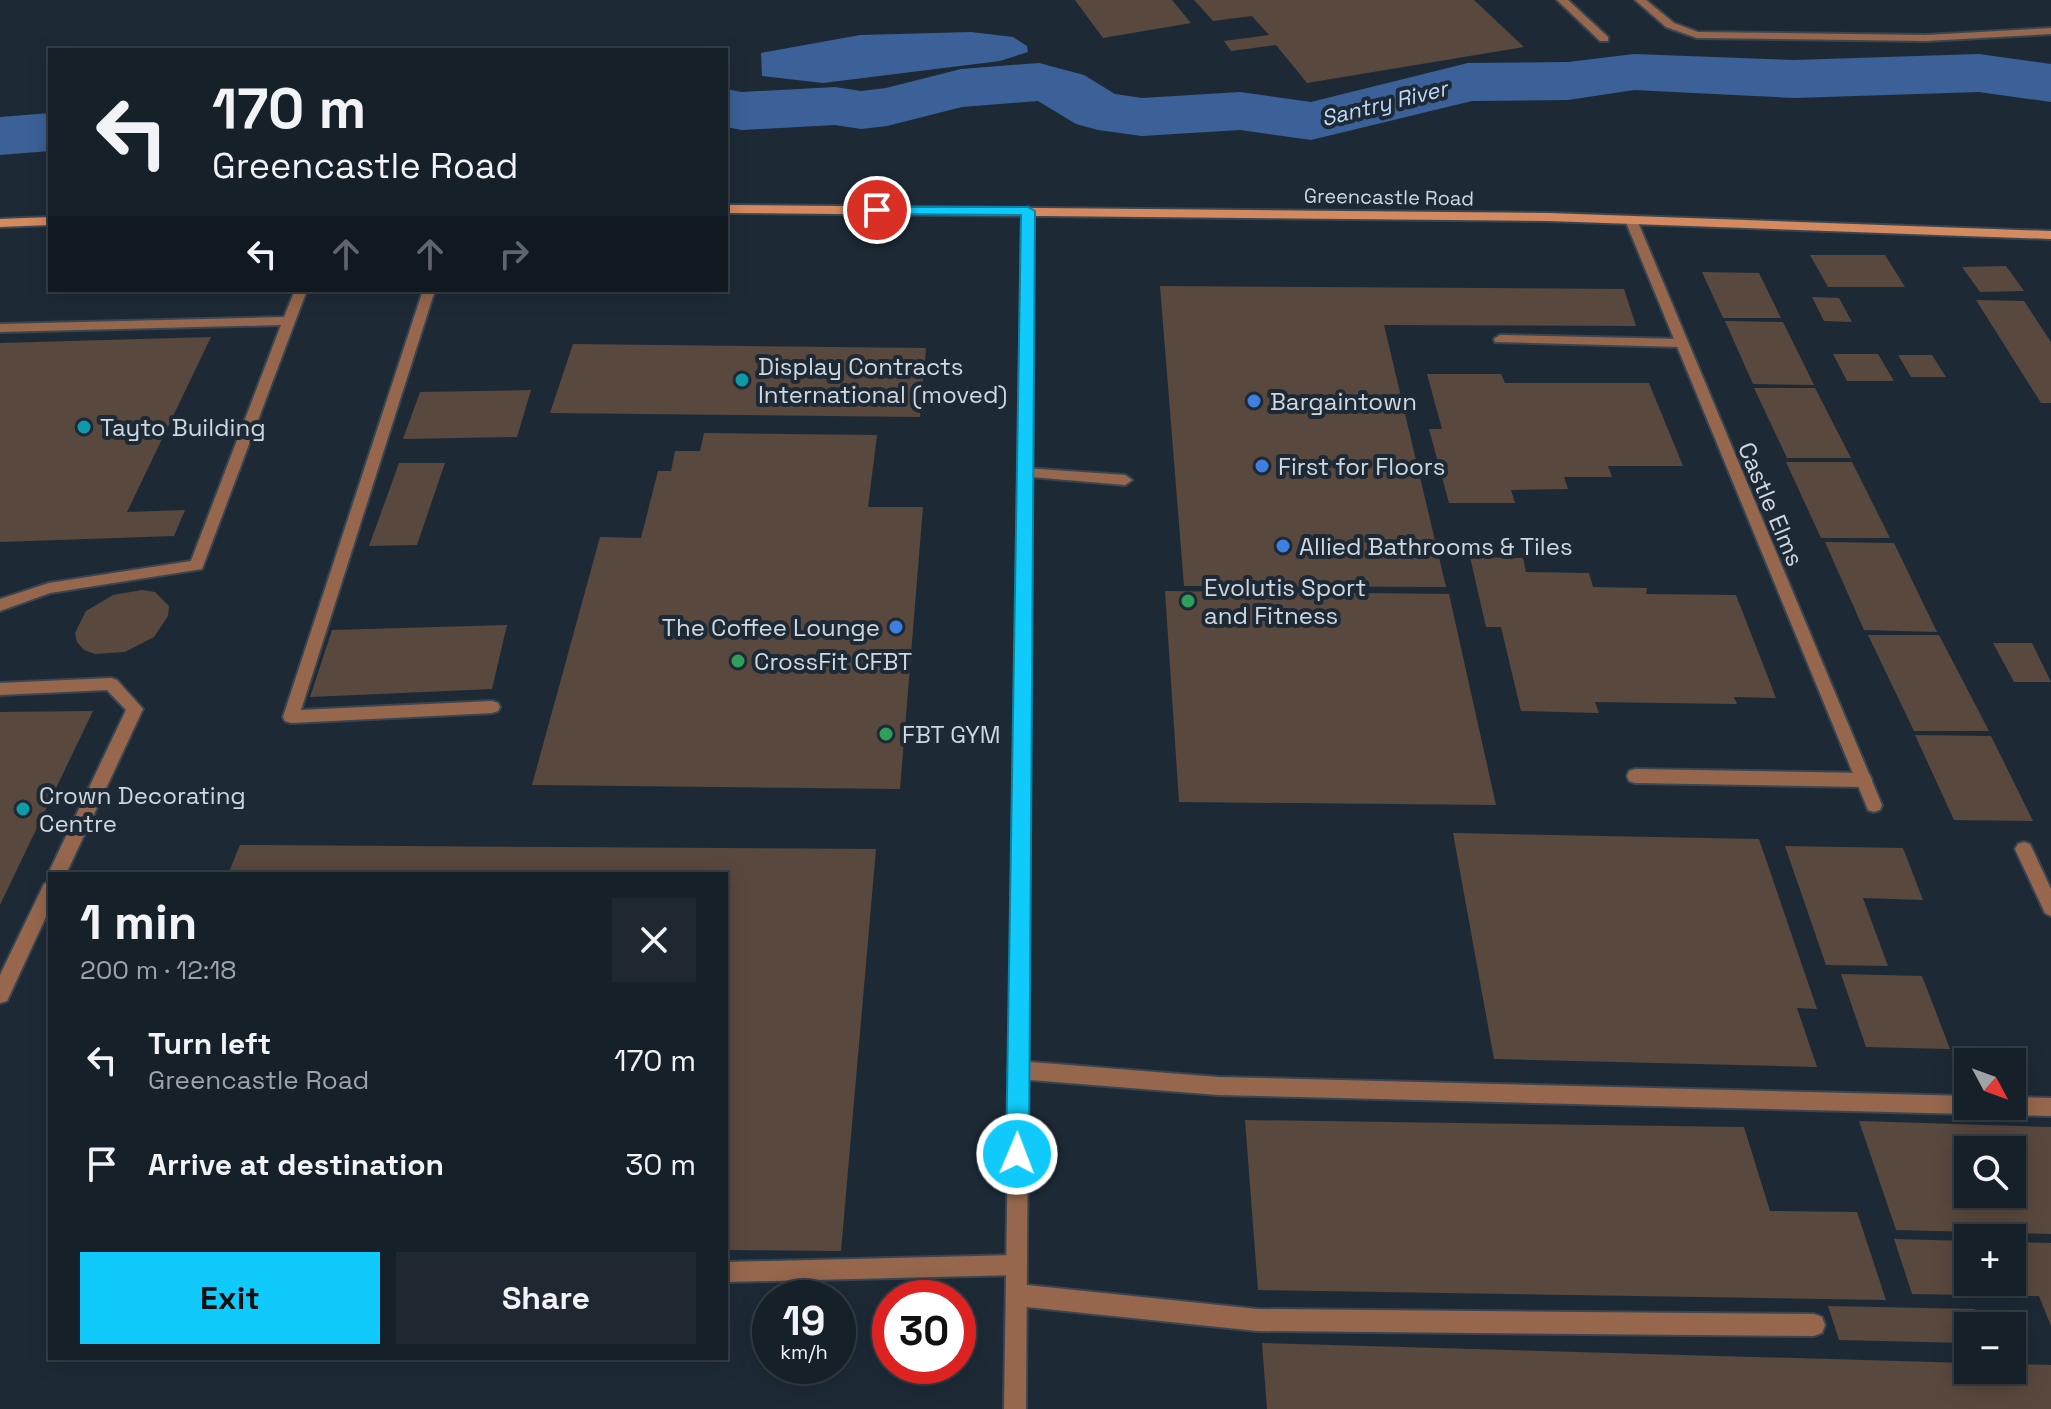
<!DOCTYPE html>
<meta charset="utf-8">
<style>
body{margin:0;font-family:"Space Grotesk",sans-serif;background:#1f2830;color:#f1f3f6;height:100vh;display:flex;flex-direction:column;font-size:30px;white-space:nowrap}
*{box-sizing:border-box;margin:0}
p{font-size:26px;color:#9ea3a8}
.icon{flex:none;width:44px;height:44px;fill:none;stroke:currentColor;stroke-width:2;stroke-linecap:round;stroke-linejoin:round}
.map{position:relative;flex:1;overflow:hidden}
.sheet{position:absolute;left:48px;top:872px;width:680px;height:488px;display:flex;flex-direction:column;background:#162028;border-radius:0px;box-shadow:0 4px 20px #0003,0 0 0 2px #353e45}
.sheet>*{flex:none}
.top-card{position:absolute;left:48px;top:48px;width:680px;height:244px;border-radius:0px;box-shadow:0 4px 20px #0003,0 0 0 2px #353e45;background:#162028;color:#f1f3f6;overflow:hidden}
.needle{width:52px;rotate:131deg}
.controls{position:absolute;left:1954px;top:1048px;display:grid;gap:16px}
.controls a{display:grid;place-items:center;width:72px;height:72px;border-radius:0px;background:#162028;box-shadow:0 4px 20px #0003,0 0 0 2px #353e45;font-size:40px}
.speed{position:absolute;left:752px;top:1280px;display:flex;gap:16px;font-size:40px;font-weight:700;text-align:center}
.speed>*{display:grid;place-content:center;width:104px;height:104px;border-radius:50%;background:#162028;box-shadow:0 4px 20px #0003,0 0 0 2px #353e45;line-height:1}
.speed small{font-size:20px;font-weight:400}
.speed .limit{border:12px solid #d22;background:#fff;color:#111}
.pin{position:absolute;display:grid;place-items:center;width:68px;height:68px;color:#fff;margin:-34px;border:4px solid #fff;border-radius:50%;box-shadow:0 2px 8px #0007}
.me{position:absolute;width:88px;margin:-44px;rotate:1deg;stroke-linejoin:round;filter:drop-shadow(0 0 6px #0008)}
.turn{display:flex;align-items:center;gap:28px;height:168px;padding:0 32px;font-size:36px}
.turn .icon{width:104px;height:104px;stroke-width:2.5}
.turn b{display:block;font-size:56px;line-height:68px}
.lanes{display:flex;align-items:center;height:76px;padding:0 32px;background:#0003;justify-content:center;gap:40px;direction:ltr}
.lanes .off{opacity:.35}
.round{display:grid;place-items:center;flex:none;width:84px;height:84px;border-radius:0px;background:#1f2830}
.summary{display:flex;align-items:center;justify-content:space-between;height:136px;padding:0 32px}
h1{font-size:48px;font-weight:700;line-height:60px}
.cta{display:flex;gap:16px;margin-top:auto;padding:16px 32px}
.cta a{flex:1;height:92px;border-radius:0px;background:#0fcafa;color:#111;font-size:32px;font-weight:700;line-height:92px;text-align:center}
.cta a+a{background:#1f2830;color:#f1f3f6}
ul{padding:0;list-style:none}
li{display:flex;align-items:center;gap:24px;height:104px;padding:0 32px}
li div{flex:1}
li b{display:block;font-size:30px}
li em{font-style:normal}
.map>svg:first-child{display:block}
.water{fill:#3b6198}
.lines{fill:none;stroke-linecap:round;stroke-linejoin:round}
.river{fill:#3b6198;fill-rule:evenodd}
.building{fill:#59483e;fill-rule:evenodd}
.lane-casing{stroke:#394651;stroke-width:4}
.street-casing{stroke:#394651;stroke-width:4}
.secondary-casing{stroke:#394651;stroke-width:4}
.lane{fill:#96674d;fill-rule:evenodd}
.street{fill:#96674d;fill-rule:evenodd}
.secondary{fill:#d4895f;fill-rule:evenodd}
.route{fill:#0fcafa;stroke:#0a83a2;stroke-width:2}
.culture-dot{fill:#0f9aa8;stroke:#1d2a36;stroke-width:3}
.shop-dot{fill:#3f7fe0;stroke:#1d2a36;stroke-width:3}
.leisure-dot{fill:#2e9e5b;stroke:#1d2a36;stroke-width:3}
.labels{text-anchor:middle;dominant-baseline:central;stroke-width:8;stroke-linejoin:round;paint-order:stroke}
.far-street-label{font-size:20px;fill:#cfd7df;stroke:#1d2a36}
.far-water-label{font-size:22px;font-style:italic;fill:#c2d8f9;stroke:#1d2a36}
.poi-label{font-size:24px;fill:#cfd7df;stroke:#1d2a36;text-anchor:start}
.street-label{font-size:24px;fill:#cfd7df;stroke:#1d2a36}
</style>
<div class="map">
<svg width="2051" height="1409" viewBox="0 0 2051 1409">
<rect width="100%" height="100%" fill="#1d2a36"/>
<!-- water -->
<path class="water" d="M971,32L1013,37L1027,46L1028,52L1000,61L823,83L762,76L761,53L860,35Z"/>
<g class="lines">
<!-- river -->
<path class="river" d="M1634,54L1794,60L1979,54L2051,64V102L1979,92L1794,98L1634,90L1568,100L1472,101L1311,140L1240,130L1142,136L1098,130L1076,124L1038,101L962,107L887,126L861,129L835,125L742,130L726,127V89L742,92L835,87L861,91L886,88L961,69L1039,63L1084,75L1115,94L1142,98L1240,92L1311,102L1468,63L1568,62Z
M50,113V151L0,155V117Z"/>
</g>
<!-- building -->
<path class="building" d="M1075,0H1172L1191,23L1103,38Z
M1194,0H1474L1524,47L1307,83L1276,45L1231,51L1224,41L1269,35L1252,16L1213,21Z
M1810,255H1885L1905,287H1828Z
M2006,266L2024,291L1980,292L1962,267Z
M1702,272L1759,273L1781,318H1723Z
M1160,286L1624,289L1636,326L1384,325L1446,587L1184,586Z
M1812,297L1839,298L1852,322L1824,321Z
M1976,300L2024,301L2051,342V403H2041Z
M1725,321L1783,322L1814,385L1753,384Z
M211,337L127,512L185,510L174,536L0,542V343Z
M573,344L926,348L920,417L550,413Z
M1833,354H1878L1894,381H1847Z
M1898,355H1932L1946,377H1911Z
M1427,374H1501L1505,383H1649L1683,466H1608L1612,477H1564L1568,489L1511,490L1515,503H1449L1429,429H1442Z
M1754,388H1815L1851,458H1787Z
M531,390L517,437L403,439L420,392Z
M704,433L877,435L868,507H923L900,789L532,785L600,537L641,538L658,471H671L675,451H700Z
M1786,462H1852L1890,538H1821Z
M399,463H445L417,545L369,546Z
M1825,542L1894,543L1937,632L1864,630Z
M1470,557L1523,558L1526,572L1589,573L1593,587L1647,588L1646,594L1736,595L1776,698L1734,697L1737,704L1595,702L1599,713L1521,711L1501,627H1486Z
M142,590L155,592L169,606L168,616L154,637L125,652L95,654L84,650L77,642L75,633L86,611L113,595Z
M1165,591L1449,594L1496,805L1179,802Z
M507,625L492,689L310,697L332,630Z
M1868,635H1939L1989,731H1914Z
M1993,643H2032L2051,682H2014Z
M93,711L0,905V712Z
M1915,735L1991,736L2033,821L1954,820Z
M1453,833L1759,839L1817,1009L1797,1008L1817,1067L1494,1059Z
M240,845L876,849L841,1251L726,1250V874H228Z
M1785,846L1903,848L1923,900L1863,898L1888,966L1826,965Z
M1841,974L1922,976L1950,1049L1866,1047Z
M1245,1120L1744,1127L1770,1211L1857,1212L1886,1300L1258,1290Z
M1859,1121L2051,1127V1234L1896,1230ZM1968,1150H2012V1194H1968Z
M1894,1239L1968,1241V1282H2012V1242L2051,1243V1326L2039,1296L1912,1294Z
M1828,1306L1975,1309L1982,1326H1968V1343L1839,1340Z
M1262,1343L1968,1363V1370H2012V1364L2051,1365V1409H1267Z"/>
<g class="lines">
<!-- lane casing -->
<g class="lane-casing">
<path id="lane" d="M1557,0H1568L1608,37V41H1600Z
M1635,0H1646L1674,23L1698,32L1926,35L2051,28V34L1926,41L1697,38L1666,27Z
M295,290H307L202,569L50,593L0,611V599L49,583L191,561L281,325L0,332V324L284,317Z
M423,290H435L301,710L492,701L498,703L500,707L498,711L492,713L291,723L285,721L283,717Z
M1500,335L1681,339L1687,343L1681,347L1495,342L1494,339Z
M1025,468L1125,475L1132,480L1125,485L1020,476L1018,473Z
M111,678L117,680L143,709L66,874H50V878L48,874L126,710L107,690L0,695V683Z
M1635,769L1864,773L1870,775L1872,780L1870,785L1864,787L1635,783L1629,781L1627,776L1629,771Z
M2024,842L2030,844L2051,889V916L2045,913L2015,849L2018,844Z
M50,881V908L7,1001L0,1003V975L44,884Z
M1018,1061L1218,1077L1968,1096V1106H1977L1975,1112L1968,1114L1218,1095L1018,1079L1011,1076L1008,1070L1011,1064Z
M2012,1097L2051,1098V1116L2012,1115L2005,1113L2002,1106H2012Z
M1016,1255L1023,1258L1026,1265L1023,1272L1016,1275L726,1282V1262Z
M1017,1284L1257,1309L1814,1314L1822,1317L1825,1325L1822,1333L1814,1336L1257,1331L1017,1306L1010,1302L1006,1295L1010,1288Z"/>
</g>
<!-- street casing -->
<g class="street-casing">
<path id="street" d="M1028,207L1034,211L1026,1409H1004L1022,211Z
M1631,216L1637,220L1882,805L1880,810L1874,812L1868,810L1866,805L1625,220Z"/>
</g>
<!-- secondary casing -->
<g class="secondary-casing">
<path id="secondary" d="M726,205L1549,213L2051,231V239L1549,221L726,213Z
M50,217V225L0,227V219Z"/>
</g>
<!-- lane -->
<use href="#lane" class="lane"/>
<!-- street -->
<use href="#street" class="street"/>
<!-- secondary -->
<use href="#secondary" class="secondary"/>
</g>
<!-- route -->
<path class="route" d="M872,207H1028L1035,211L1029,1154L1025,1161L1017,1165L1009,1161L1006,1154L1021,215L877,214L870,210Z"/>
<!-- markers -->
<g class="culture-dot">
<circle cx="742" cy="380" r="8"/>
<circle cx="84" cy="427" r="8"/>
<circle cx="23" cy="809" r="8"/>
</g>
<g class="shop-dot">
<circle cx="1254" cy="401" r="8"/>
<circle cx="1262" cy="466" r="8"/>
<circle cx="1283" cy="546" r="8"/>
<circle cx="896" cy="627" r="8"/>
</g>
<g class="leisure-dot">
<circle cx="1188" cy="601" r="8"/>
<circle cx="738" cy="661" r="8"/>
<circle cx="886" cy="734" r="8"/>
</g>
<g class="labels">
<!-- far-street labels -->
<g class="far-street-label">
<text transform="translate(1389 197) rotate(1)">Greencastle Road</text>
</g>
<!-- far-water labels -->
<g class="far-water-label">
<text transform="translate(1384 103) rotate(-14)">Santry River</text>
</g>
<!-- poi labels -->
<g class="poi-label">
<text x="758" y="366">Display Contracts<tspan x="758" dy="28">International (moved)</tspan></text>
<text x="1270" y="401">Bargaintown</text>
<text x="100" y="427">Tayto Building</text>
<text x="1278" y="466">First for Floors</text>
<text x="1299" y="546">Allied Bathrooms &amp; Tiles</text>
<text x="1204" y="587">Evolutis Sport<tspan x="1204" dy="28">and Fitness</tspan></text>
<text x="880" y="627" text-anchor="end">The Coffee Lounge</text>
<text x="754" y="661">CrossFit CFBT</text>
<text x="902" y="734">FBT GYM</text>
<text x="39" y="795">Crown Decorating<tspan x="39" dy="28">Centre</tspan></text>
</g>
<!-- street labels -->
<g class="street-label">
<text transform="translate(1771 504) rotate(67)">Castle Elms</text>
</g>
</g>
</svg>
<div class="controls">
<a><svg class="needle" viewBox="-14 -14 28 28"><path d="M0-13l5 13h-10z" fill="#e53935"/><path d="M0 13l5-13h-10z" fill="#9ea3a8"/></svg></a>
<a><svg class="icon" aria-label="search" viewBox="0 0 24 24"><circle cx="10" cy="10" r="6"/><path d="M15 15l6 6"/></svg></a>
<a>+</a>
<a>−</a>
</div>
<div class="speed"><div>19<small>km/h</small></div><div class="limit">30</div></div>
<div class="pin" style="left:877px;top:210px;background:#d93025"><svg class="icon" aria-label="arrive" viewBox="0 0 24 24"><path d="M6 21V4h12l-3 4 3 4H6"/></svg></div>
<svg class="me" style="left:1017px;top:1154px" viewBox="-20 -20 40 40"><circle r="17" fill="#0fcafa" stroke="#fff" stroke-width="3"/><path d="M0-11L8 9 0 5-8 9z" fill="#fff"/></svg>
<div class="top-card">
<div class="turn"><svg class="icon" aria-label="left" viewBox="0 0 24 24"><path d="M17 20v-9H6M10 6l-5 5 5 5"/></svg><div><b>170 m</b>Greencastle Road</div></div>
<div class="lanes"><svg class="icon" aria-label="left" viewBox="0 0 24 24"><path d="M17 20v-9H6M10 6l-5 5 5 5"/></svg><svg class="icon off" aria-label="ahead" viewBox="0 0 24 24"><path d="M12 20V5M6 11l6-6 6 6"/></svg><svg class="icon off" aria-label="ahead" viewBox="0 0 24 24"><path d="M12 20V5M6 11l6-6 6 6"/></svg><svg class="icon off" aria-label="right" viewBox="0 0 24 24"><path d="M7 20v-9h11M14 6l5 5-5 5"/></svg></div>
</div>
<section class="sheet">
<div class="summary"><div><h1>1 min</h1><p>200 m · 12:18</p></div><a class="round"><svg class="icon" aria-label="close" viewBox="0 0 24 24"><path d="M6 6l12 12M18 6L6 18"/></svg></a></div>
<ul>
<li><svg class="icon" aria-label="left" viewBox="0 0 24 24"><path d="M17 20v-9H6M10 6l-5 5 5 5"/></svg><div><b>Turn left</b><p>Greencastle Road</p></div><em>170 m</em></li>
<li><svg class="icon" aria-label="arrive" viewBox="0 0 24 24"><path d="M6 21V4h12l-3 4 3 4H6"/></svg><div><b>Arrive at destination</b></div><em>30 m</em></li>
</ul>
<div class="cta"><a>Exit</a><a>Share</a></div>
</section>
</div>
